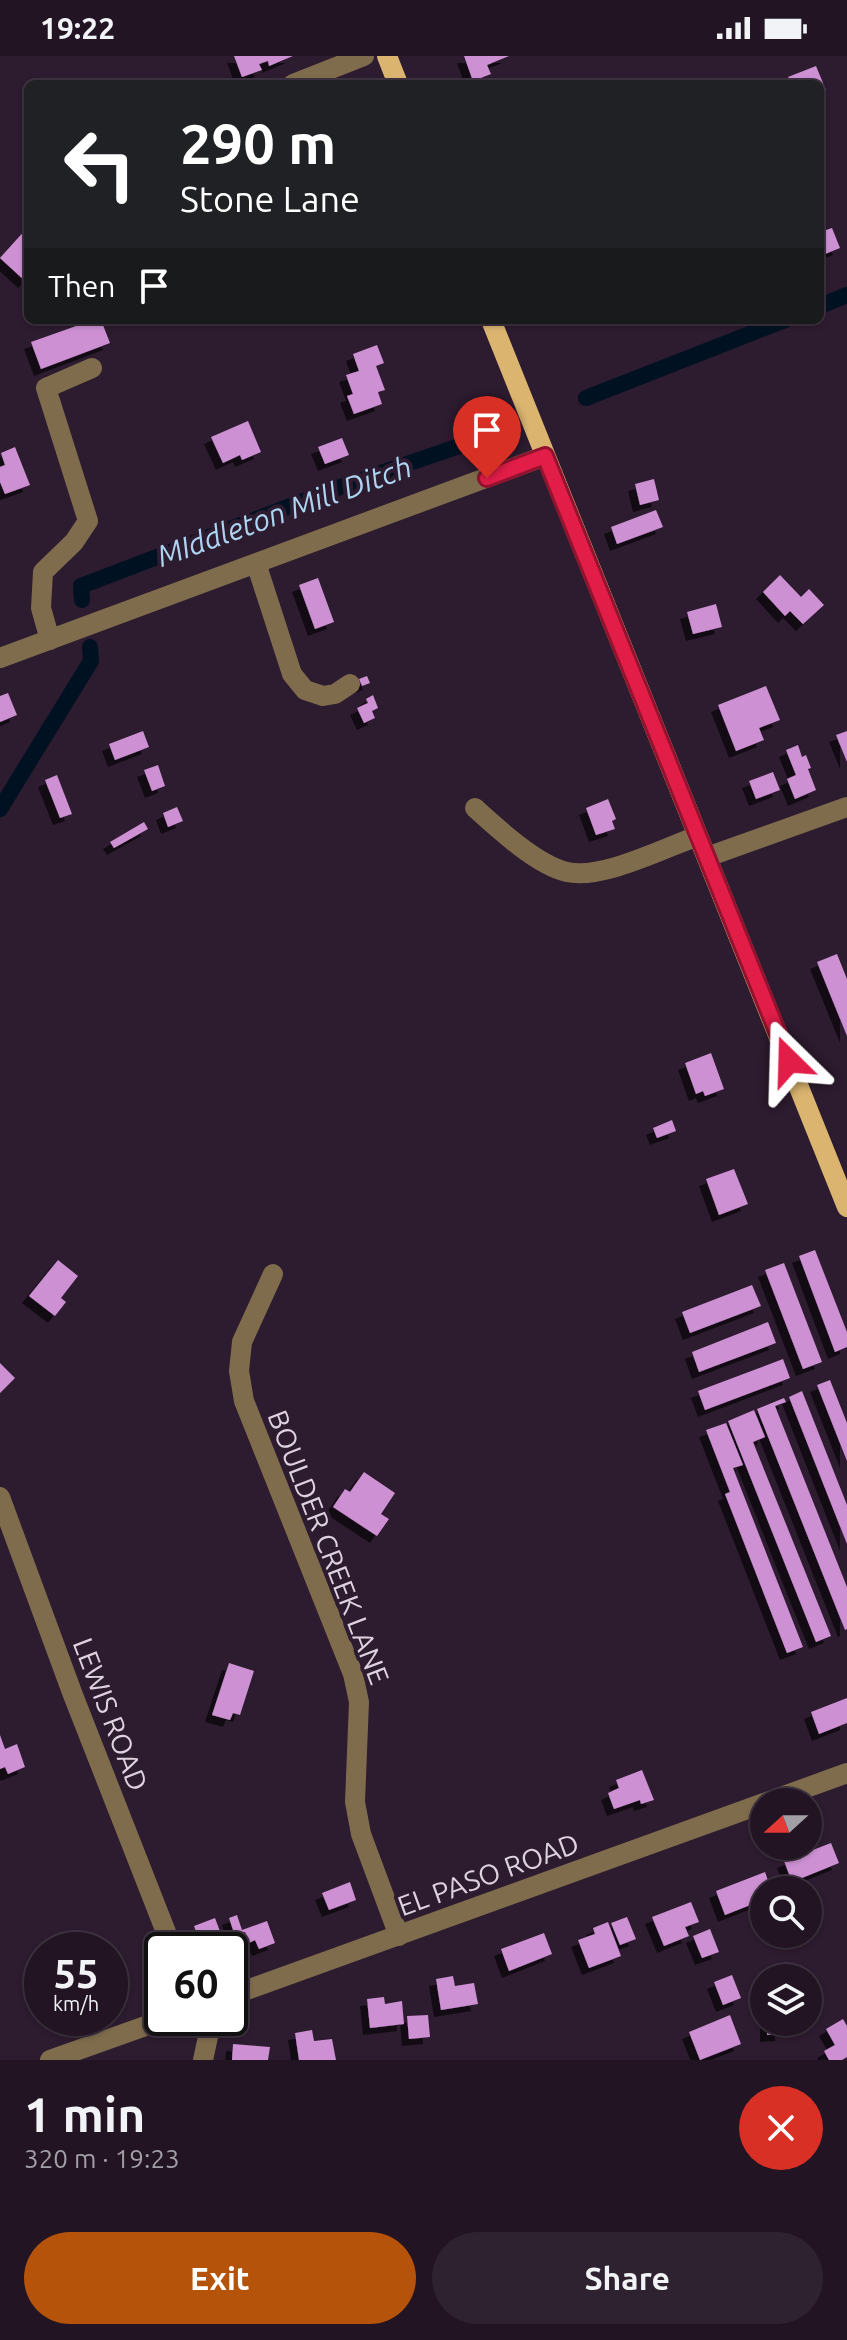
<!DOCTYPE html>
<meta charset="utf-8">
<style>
body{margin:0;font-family:Ubuntu,sans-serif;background:#2e2130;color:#f1f3f6;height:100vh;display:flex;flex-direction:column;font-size:30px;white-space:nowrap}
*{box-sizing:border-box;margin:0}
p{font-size:26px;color:#a29ea6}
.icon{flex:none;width:44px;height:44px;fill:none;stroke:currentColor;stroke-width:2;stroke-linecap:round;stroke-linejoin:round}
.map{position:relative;height:2004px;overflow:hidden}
.sheet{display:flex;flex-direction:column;background:#221423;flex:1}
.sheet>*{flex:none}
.guide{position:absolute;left:24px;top:24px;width:800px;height:244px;border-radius:12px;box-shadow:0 2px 6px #0004,0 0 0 2px #3f3341;background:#202124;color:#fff;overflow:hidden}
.needle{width:52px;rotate:249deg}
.buttons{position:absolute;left:750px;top:1732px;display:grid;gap:16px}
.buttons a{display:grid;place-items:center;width:72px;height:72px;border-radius:50%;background:#221423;box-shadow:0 2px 6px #0004,0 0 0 2px #3f3341;font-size:40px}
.speed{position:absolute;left:24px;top:1876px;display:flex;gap:16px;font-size:40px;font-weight:700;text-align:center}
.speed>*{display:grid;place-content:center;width:104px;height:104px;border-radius:50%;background:#221423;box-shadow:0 2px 6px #0004,0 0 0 2px #3f3341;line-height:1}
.speed small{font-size:20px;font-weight:400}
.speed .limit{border:4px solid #111;border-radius:12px;background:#fff;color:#111}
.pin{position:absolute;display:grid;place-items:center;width:68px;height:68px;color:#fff;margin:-82px -34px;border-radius:50% 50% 50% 0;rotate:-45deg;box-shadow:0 0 8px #0007}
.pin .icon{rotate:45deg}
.me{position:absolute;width:88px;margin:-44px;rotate:338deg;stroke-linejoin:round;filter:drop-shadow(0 0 6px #0008)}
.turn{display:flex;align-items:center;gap:28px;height:168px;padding:0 24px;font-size:36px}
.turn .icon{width:104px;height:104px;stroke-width:2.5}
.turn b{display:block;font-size:56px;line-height:68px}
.then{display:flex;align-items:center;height:76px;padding:0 24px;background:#0003;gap:16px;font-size:30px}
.round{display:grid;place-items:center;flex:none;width:84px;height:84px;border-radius:42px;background:#2e2130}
.head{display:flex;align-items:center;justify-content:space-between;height:136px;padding:0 24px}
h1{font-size:48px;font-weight:700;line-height:60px}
.action{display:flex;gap:16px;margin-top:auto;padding:16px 24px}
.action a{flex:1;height:92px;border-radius:48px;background:#b45309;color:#fff;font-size:32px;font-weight:700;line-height:92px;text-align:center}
.action a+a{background:#2e2130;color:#f1f3f6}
.status{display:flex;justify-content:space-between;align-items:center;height:56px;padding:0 40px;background:#221423;direction:ltr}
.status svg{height:22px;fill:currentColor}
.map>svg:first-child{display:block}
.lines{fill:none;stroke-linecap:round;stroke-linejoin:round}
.canal{stroke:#001222;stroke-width:16}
.building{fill:#cd90d3;filter:url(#shadow)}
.minor{stroke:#7e6c4c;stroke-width:20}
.major{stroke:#dbb570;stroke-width:20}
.route-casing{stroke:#92132f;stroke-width:20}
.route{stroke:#e11d48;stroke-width:14}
.labels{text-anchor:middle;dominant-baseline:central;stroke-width:8;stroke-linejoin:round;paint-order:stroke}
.street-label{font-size:28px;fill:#dfd2e0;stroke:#2d1b2f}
.water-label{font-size:30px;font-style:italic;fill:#add5f2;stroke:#2d1b2f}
</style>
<div class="status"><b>19:22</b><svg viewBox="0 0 49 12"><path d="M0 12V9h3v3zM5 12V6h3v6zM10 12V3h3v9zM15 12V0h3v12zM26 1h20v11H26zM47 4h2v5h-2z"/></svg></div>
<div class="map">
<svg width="847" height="2004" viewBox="0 0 847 2004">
<defs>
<filter id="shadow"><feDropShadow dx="-7" dy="7" stdDeviation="0" flood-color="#0009"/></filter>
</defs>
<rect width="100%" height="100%" fill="#2d1b2f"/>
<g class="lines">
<!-- canal -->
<path class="canal" d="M820,250L847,239
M586,342L785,264
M82,544L81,530L340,431L500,376
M0,753L91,605L90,591"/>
</g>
<!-- building -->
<path class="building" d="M234,0H293L269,10L268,5L259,8L262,14L242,21Z
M464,0H509L487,9L491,18L473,25Z
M816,10L826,34L820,37V28H791L788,21Z
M28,171V222L25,225L0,202Z
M832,172L840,192L820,200V176Z
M93,264H101L110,287L41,313L31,286Z
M377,289L384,307L376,310L385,334L378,336L382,348L354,358L347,340L353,338L346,319L359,315L353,298Z
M248,365L261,396L242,404L240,399L223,407L211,381Z
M342,382L349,399L325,408L318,391Z
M15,391L30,429L5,438L0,426V411L5,409L1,397Z
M654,423L659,444L640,449L635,428Z
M656,454L663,471L617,488L611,471Z
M780,519L801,541L809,533L824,549L803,568L790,555L785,560L763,536Z
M318,522L334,566L315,573L299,529Z
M716,548L722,571L693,578L687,556Z
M367,620L370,627L362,630L359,623Z
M766,630L780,664L759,672L764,684L736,695L718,649Z
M8,637L17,659L0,666V640Z
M373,639L378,652L372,655L375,662L364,667L357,652L368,647L366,643Z
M143,675L149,691L115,704L109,688Z
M847,675V706L836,679Z
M798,689L802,701L806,699L811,712L808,713L816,734L795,743L787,723L796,719L786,694Z
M158,709L165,730L152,735L144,714Z
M773,716L780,734L756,743L749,725Z
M57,719L72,758L60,762L45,724Z
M608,743L616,763L612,765L615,773L596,779L586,752Z
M177,751L183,765L168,771L163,757Z
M144,766L148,773L114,792L110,786Z
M837,898L847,923V980L817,906Z
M711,997L724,1033L705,1040L703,1035L696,1038L685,1007Z
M672,1064L676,1075L657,1082L653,1072Z
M734,1113L748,1148L719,1159L706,1123Z
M815,1194L847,1276V1291L835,1296L799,1200Z
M58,1204L78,1220L61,1242L66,1246L55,1260L29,1240Z
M784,1207L822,1306L803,1313L765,1214Z
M752,1229L761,1250L690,1277L682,1256Z
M768,1266L776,1287L699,1316L692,1296Z
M783,1303L790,1322L705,1354L698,1335Z
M0,1307L15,1322L0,1337Z
M830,1324L847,1367V1405L817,1329Z
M802,1335L847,1449V1488L789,1341Z
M784,1342L786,1346L775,1350L847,1531V1573L845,1574L757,1353Z
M754,1354L765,1381L753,1386L831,1580L816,1586L728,1365Z
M726,1367L743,1409L733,1412L803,1591L787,1597L725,1438L730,1436L706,1374Z
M364,1416L395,1437L381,1458L389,1463L377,1480L333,1451L345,1433L350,1436Z
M229,1607L254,1615L240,1659L233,1657L230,1664L212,1659Z
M847,1642V1667L819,1678L811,1656Z
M0,1679L5,1693L17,1688L25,1711L8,1718L5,1711L0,1713Z
M642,1714L654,1744L641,1748L640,1744L614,1753L608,1737L619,1732L616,1724Z
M831,1787L839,1807L792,1826L784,1805Z
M765,1816L770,1830L759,1834L763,1844L725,1859L716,1835Z
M350,1826L356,1844L329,1854L322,1837Z
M691,1846L699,1866L685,1871L689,1880L664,1890L652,1861Z
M237,1859L242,1874L267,1865L275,1887L259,1893L255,1884L249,1887L245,1876L235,1880L229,1862Z
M627,1861L636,1883L620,1889L611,1867Z
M215,1862L224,1886L203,1894L194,1870Z
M608,1866L621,1900L589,1912L578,1884L595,1878L593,1872Z
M710,1873L719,1896L702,1902L693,1880Z
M544,1877L552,1898L509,1915L501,1893Z
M732,1919L741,1942L723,1949L714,1926Z
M453,1920L455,1930L474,1927L478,1948L441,1954L436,1923Z
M384,1941L385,1948L402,1945L404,1968L370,1972L367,1943Z
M428,1959L430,1981L409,1983L407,1960Z
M730,1959L741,1988L700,2004L689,1976Z
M843,1963L847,1970V2001L842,2004H829L824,1995L835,1989L826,1973Z
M767,1966H782V1978L767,1979Z
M312,1974L314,1985L332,1983L336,2004H299L295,1977Z
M233,1988L270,1991L268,2004H232Z"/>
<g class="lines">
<!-- minor -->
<path class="minor" d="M293,28L364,0
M256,507L292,618L305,634L323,640L335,638L350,628
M50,584L41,552L43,516L74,486L88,465L46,332L92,312
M0,602L545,400
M475,752C498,773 537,809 567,816C602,824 664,792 698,780
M707,801L847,751
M273,1218L242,1286L239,1315L244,1345L353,1618L359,1646L355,1746L361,1778L399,1880
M0,1441L73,1639L173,1894
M767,1746L847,1717
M230,1940L764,1747
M50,2004L168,1962
M203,2004L212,1962"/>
<!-- major -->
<path class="major" d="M387,0L398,28
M491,264L847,1151"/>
</g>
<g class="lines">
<!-- route casing -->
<g class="route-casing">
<path id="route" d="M487,422L545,400L789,1005"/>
</g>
<!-- route -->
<use href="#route" class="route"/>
</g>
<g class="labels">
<!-- street labels -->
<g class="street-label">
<text transform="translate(329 1491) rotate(69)">BOULDER CREEK LANE</text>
<text transform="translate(111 1658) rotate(69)">LEWIS ROAD</text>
<text transform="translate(488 1818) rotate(-20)">EL PASO ROAD</text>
</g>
<!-- water labels -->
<g class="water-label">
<text transform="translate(284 455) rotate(-20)">MIddleton Mill Ditch</text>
</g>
</g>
</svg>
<div class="buttons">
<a><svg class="needle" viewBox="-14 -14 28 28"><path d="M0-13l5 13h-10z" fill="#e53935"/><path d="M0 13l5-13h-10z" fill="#a29ea6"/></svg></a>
<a><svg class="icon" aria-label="search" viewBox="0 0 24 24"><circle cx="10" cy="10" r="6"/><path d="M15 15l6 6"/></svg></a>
<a><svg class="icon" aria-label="layers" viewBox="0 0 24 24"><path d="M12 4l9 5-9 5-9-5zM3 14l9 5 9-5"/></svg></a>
</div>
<div class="speed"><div>55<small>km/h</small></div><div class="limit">60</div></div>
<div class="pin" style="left:487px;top:422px;background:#d93025"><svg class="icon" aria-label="arrive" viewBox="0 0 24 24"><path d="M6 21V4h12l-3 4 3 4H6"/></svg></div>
<svg class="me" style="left:789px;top:1005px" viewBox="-20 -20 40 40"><path d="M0-17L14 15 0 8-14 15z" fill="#e11d48" stroke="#fff" stroke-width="4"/></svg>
<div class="guide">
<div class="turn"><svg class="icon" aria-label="left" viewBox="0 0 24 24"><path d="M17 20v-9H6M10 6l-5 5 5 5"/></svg><div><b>290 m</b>Stone Lane</div></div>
<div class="then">Then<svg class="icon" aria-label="arrive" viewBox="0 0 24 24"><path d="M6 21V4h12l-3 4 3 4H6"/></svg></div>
</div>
</div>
<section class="sheet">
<div class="head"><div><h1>1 min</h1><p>320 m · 19:23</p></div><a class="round" style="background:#d93025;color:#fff"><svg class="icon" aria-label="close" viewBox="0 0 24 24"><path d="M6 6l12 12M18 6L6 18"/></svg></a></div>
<div class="action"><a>Exit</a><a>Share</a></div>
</section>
